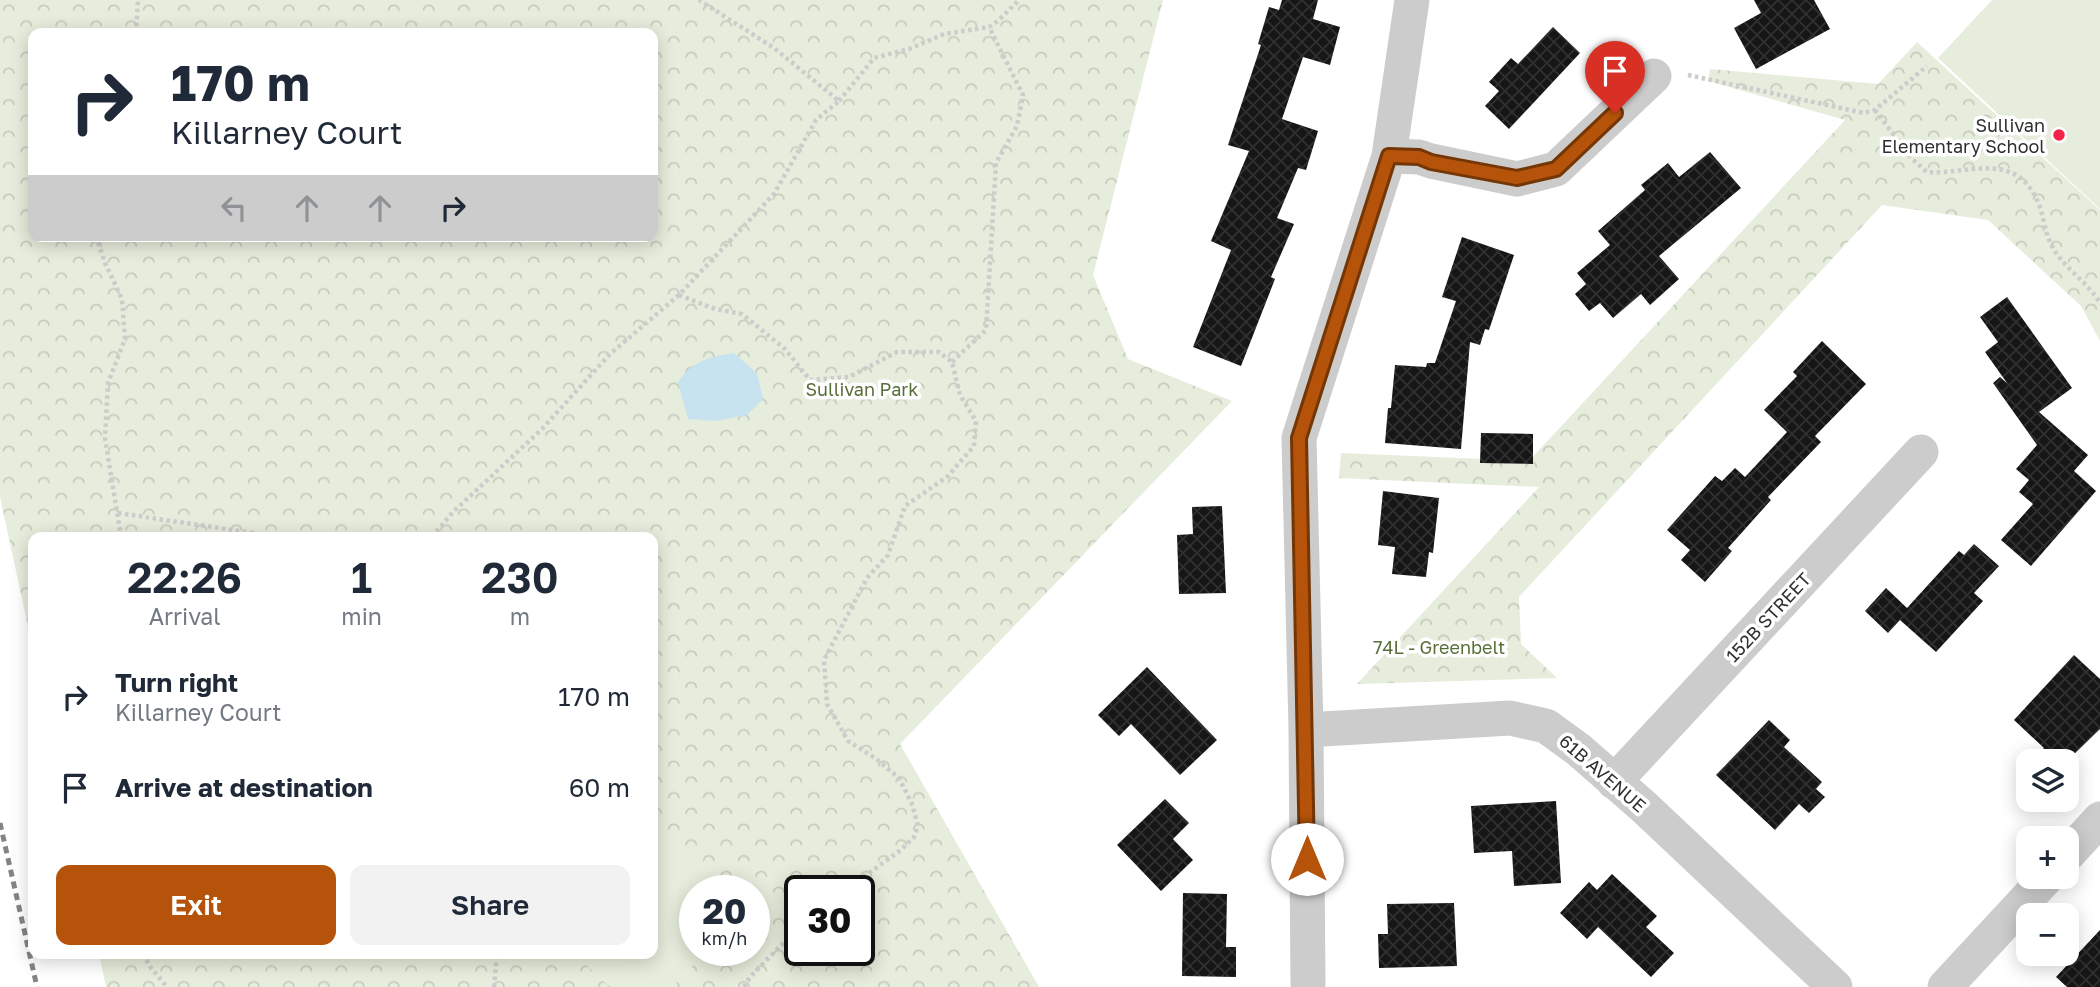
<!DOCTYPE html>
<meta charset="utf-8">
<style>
body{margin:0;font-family:"Golos Text",sans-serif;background:#f2f2f3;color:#1f2937;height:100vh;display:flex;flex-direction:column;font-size:26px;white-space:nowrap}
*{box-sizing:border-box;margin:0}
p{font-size:23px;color:#747a83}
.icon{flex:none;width:38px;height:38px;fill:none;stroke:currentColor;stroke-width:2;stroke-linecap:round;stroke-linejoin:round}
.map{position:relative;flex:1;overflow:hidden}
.side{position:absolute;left:28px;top:532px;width:630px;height:427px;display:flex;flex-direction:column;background:#fff;border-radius:14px;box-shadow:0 4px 18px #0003}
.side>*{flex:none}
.banner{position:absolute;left:28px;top:28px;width:630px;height:214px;border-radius:14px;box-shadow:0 4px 18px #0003;background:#fff;color:#1f2937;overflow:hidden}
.tools{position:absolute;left:2016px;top:749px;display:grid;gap:14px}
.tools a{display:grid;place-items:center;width:63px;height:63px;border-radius:14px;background:#fff;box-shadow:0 4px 18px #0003;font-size:35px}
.speed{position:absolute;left:679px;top:875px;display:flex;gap:14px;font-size:35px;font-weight:700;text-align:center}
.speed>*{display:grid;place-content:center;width:91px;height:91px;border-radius:50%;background:#fff;box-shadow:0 4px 18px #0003;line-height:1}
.speed small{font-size:18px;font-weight:400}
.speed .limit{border:4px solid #111;border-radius:10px;background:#fff;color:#111}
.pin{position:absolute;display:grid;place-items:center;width:60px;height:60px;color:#fff;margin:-72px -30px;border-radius:50% 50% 50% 0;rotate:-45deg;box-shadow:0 0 7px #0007}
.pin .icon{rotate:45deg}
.me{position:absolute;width:77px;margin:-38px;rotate:0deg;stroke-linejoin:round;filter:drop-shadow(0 0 5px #0008)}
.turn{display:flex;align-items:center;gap:24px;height:147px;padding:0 28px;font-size:32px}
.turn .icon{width:91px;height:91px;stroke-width:2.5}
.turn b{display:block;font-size:49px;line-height:60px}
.lanes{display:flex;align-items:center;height:66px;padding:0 28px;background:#0003;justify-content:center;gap:35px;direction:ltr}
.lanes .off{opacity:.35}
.eta{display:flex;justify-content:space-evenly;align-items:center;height:119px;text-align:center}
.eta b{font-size:42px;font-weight:600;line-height:49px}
.action{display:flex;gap:14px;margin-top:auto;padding:14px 28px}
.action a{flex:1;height:80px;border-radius:14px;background:#b45309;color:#fff;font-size:28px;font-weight:600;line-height:80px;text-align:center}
.action a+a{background:#f2f2f3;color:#1f2937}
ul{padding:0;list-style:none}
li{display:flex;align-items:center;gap:21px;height:91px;padding:0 28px}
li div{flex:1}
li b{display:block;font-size:26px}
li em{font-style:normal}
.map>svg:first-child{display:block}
.park{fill:url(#park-crowns);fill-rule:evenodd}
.pitch{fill:#e7eddc}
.water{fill:#c6e3ef}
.building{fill:url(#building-cross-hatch)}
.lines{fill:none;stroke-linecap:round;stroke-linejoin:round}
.path{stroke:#ccc;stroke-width:4.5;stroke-dasharray:3.5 3.5;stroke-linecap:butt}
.minor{stroke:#ccc;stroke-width:35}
.rail{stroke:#848484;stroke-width:5;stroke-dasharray:7 5;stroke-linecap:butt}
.route-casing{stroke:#753606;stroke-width:18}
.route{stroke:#b45309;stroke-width:12}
.poi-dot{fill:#f32448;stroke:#fff;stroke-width:2.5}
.labels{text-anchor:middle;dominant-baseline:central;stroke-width:7;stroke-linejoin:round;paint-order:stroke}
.poi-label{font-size:18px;fill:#2f2f2f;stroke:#fff;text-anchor:end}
.park-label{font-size:18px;fill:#576f38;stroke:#fff}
.street-label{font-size:18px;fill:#2f2f2f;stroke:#fff}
</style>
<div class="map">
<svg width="2100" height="987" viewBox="0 0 2100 987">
<defs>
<pattern id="park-crowns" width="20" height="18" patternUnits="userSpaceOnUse" patternTransform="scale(1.75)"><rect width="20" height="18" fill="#e7eddc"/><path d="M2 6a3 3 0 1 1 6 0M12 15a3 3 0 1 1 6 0" fill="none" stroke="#c6ccbd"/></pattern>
<pattern id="building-cross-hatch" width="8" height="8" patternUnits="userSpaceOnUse" patternTransform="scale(1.75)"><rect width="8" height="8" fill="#161616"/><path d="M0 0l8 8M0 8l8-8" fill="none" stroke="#303030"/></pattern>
</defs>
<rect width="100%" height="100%" fill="#fff"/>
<!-- park -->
<path class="park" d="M0,0H1163L1093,275L1128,359L1232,401L900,744L1039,987H106L99,954H653V537H33V650L0,497ZM33,33H653V236H33ZM695,891H754V950H695ZM800,891H859V950H800Z
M1917,42L2100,210V341L2081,306L1988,220L1882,205L1519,597L1521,644L1557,678L1357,684L1539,487L1339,478L1341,453L1529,461L1845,120L1708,81L1710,69L1878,84Z"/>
<!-- pitch -->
<path class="pitch" d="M1992,0H2100V209L1938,58Z
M653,817L732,891H695V950H707L673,987H610L574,954H653Z"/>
<!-- water -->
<path class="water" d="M734,353L757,373L763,399L747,415L716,421L688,419L678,383C690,361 710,357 734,353Z"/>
<!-- building -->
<path class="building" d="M1282,0H1318L1313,19L1340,27L1330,65L1303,57L1282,119L1318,131L1306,170L1298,168L1277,218L1294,224L1271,277L1275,279L1241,366L1193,347L1231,250L1211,241L1249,151L1228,145L1261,45L1258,44L1269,7L1279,10Z
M1754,0H1814L1830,29L1756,69L1734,28L1761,13Z
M1553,27L1580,53L1509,129L1485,106L1499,91L1489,82L1511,58L1518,64Z
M1710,152L1741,188L1659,256L1679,279L1650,305L1641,294L1613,318L1600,303L1589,311L1575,294L1586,284L1577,273L1610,245L1598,231L1645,190L1641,185L1668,163L1679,177Z
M1462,237L1514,255L1489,330L1485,329L1480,345L1470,342L1461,449L1385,443L1388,408H1391L1395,365L1426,367L1427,363H1435L1456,301L1442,297Z
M2007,297L2072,388L2039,412L2088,455L2074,471L2096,491L2031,566L2001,540L2033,504L2019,492L2029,480L2016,469L2037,445L1993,383L2000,377L2007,383L1985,352L1998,342L1980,317Z
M1822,341L1866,384L1815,436L1821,442L1768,497L1771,500L1728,548L1732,551L1705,582L1681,560L1690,550L1667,530L1715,476L1722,481L1735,468L1745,477L1787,432L1764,410L1797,376L1793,372Z
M1481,433L1533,434V464L1480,463Z
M1383,491L1439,498L1433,553L1429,552L1426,577L1392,574L1395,547L1378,545Z
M1222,506L1226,593L1179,594L1177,535L1193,534L1192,507Z
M1974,544L1999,566L1974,593L1983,601L1936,652L1900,620L1888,633L1865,611L1886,588L1907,608L1959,551L1964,555Z
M2074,655L2100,679V729L2067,761H2032L2044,748L2014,720Z
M1147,667L1217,740L1180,775L1131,724L1119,736L1098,715Z
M1769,720L1790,740L1784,747L1822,782L1816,789L1825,797L1809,813L1799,804L1775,830L1716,775Z
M1165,799L1189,823L1173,839L1193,860L1161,891L1117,845Z
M1556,801L1561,883L1514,886L1512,851L1474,853L1471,806Z
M1612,874L1657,916L1646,927L1674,953L1651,977L1598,927L1587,939L1560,913L1589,882L1597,890Z
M1183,893L1227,894L1226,947H1236V977L1182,976Z
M1454,903L1457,966L1379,968L1378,934H1388L1387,904Z
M2100,930V987H2067L2056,977Z"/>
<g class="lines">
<!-- path -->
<path class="path" d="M136,33L138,0
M1688,75L1864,113L1875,110L1927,66
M839,101L874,58L909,49L944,34L989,27L998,21L1019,0
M1875,110L1912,159L1927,172C1968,175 2014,150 2037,200C2044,214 2044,232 2052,246C2064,269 2087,281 2100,303
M96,236L105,263L122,299L125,339L108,383L105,438L121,537
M679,295L715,309L742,314L785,349L810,380L849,377L897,352H939L952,362L960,395L976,421L974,446L948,476L905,506L888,555L867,578L824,660L827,704L848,741L875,758L899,778L912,804L918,826L914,837L901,850L844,891
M952,362L986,330L996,163L1017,126L1023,95L989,27
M118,513L253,533L258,537
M432,537L453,512L542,429L609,355L679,295L774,194L816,120L839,101L774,48L699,0
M143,954L151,968L167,987
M494,987L497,954
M744,987L750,977L800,926"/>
<!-- minor -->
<path class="minor" d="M1389,156L1419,157L1431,161L1517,179L1556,169L1654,76
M1306,730L1510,718L1546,726L1579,750L1644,807L1835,987
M1614,782L1921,452
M2067,855L2100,819
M1308,987L1306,730L1299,438L1389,156L1412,0
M1945,987L2047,877"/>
<!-- rail -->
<path class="rail" d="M0,823L37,987"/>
</g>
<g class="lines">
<!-- route casing -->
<g class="route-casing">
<path id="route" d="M1307,859L1299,438L1389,156L1419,157L1431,162L1517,178L1556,169L1615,113"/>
</g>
<!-- route -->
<use href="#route" class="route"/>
</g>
<!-- markers -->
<circle class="poi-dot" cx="2059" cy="135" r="7"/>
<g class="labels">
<!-- poi labels -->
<g class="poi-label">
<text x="2045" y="125">Sullivan<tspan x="2045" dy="21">Elementary School</tspan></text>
</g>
<!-- park labels -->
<g class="park-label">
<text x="862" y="389">Sullivan Park</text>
<text x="1439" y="647">74L - Greenbelt</text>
</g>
<!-- street labels -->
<g class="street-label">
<text transform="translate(1768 617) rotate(-47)">152B STREET</text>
<text transform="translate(1603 773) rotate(41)">61B AVENUE</text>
</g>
</g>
</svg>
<div class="tools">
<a><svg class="icon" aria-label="layers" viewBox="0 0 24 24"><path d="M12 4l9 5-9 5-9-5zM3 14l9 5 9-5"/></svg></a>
<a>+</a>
<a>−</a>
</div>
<div class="speed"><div>20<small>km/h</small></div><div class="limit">30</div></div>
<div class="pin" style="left:1615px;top:113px;background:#d93025"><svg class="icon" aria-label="arrive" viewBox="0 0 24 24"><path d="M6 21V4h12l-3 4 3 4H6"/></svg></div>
<svg class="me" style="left:1307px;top:859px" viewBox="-20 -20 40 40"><circle r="19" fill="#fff"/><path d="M0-13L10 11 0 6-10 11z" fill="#b45309"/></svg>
<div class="banner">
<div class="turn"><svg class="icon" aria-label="right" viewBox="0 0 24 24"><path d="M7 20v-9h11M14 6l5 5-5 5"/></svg><div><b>170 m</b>Killarney Court</div></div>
<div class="lanes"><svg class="icon off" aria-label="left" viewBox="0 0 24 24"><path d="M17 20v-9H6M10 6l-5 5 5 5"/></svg><svg class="icon off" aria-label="ahead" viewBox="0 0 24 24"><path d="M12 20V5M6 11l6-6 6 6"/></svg><svg class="icon off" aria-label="ahead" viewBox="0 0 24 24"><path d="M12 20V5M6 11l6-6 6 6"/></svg><svg class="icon" aria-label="right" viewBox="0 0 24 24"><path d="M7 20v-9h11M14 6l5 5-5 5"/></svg></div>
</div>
<section class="side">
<div class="eta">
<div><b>22:26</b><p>Arrival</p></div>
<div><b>1</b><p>min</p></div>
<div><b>230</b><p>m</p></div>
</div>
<ul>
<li><svg class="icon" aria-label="right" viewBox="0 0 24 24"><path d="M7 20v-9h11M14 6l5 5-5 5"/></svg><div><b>Turn right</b><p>Killarney Court</p></div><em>170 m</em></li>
<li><svg class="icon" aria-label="arrive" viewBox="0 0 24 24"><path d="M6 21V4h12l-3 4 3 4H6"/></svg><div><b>Arrive at destination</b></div><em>60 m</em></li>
</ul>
<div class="action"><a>Exit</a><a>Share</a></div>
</section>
</div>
